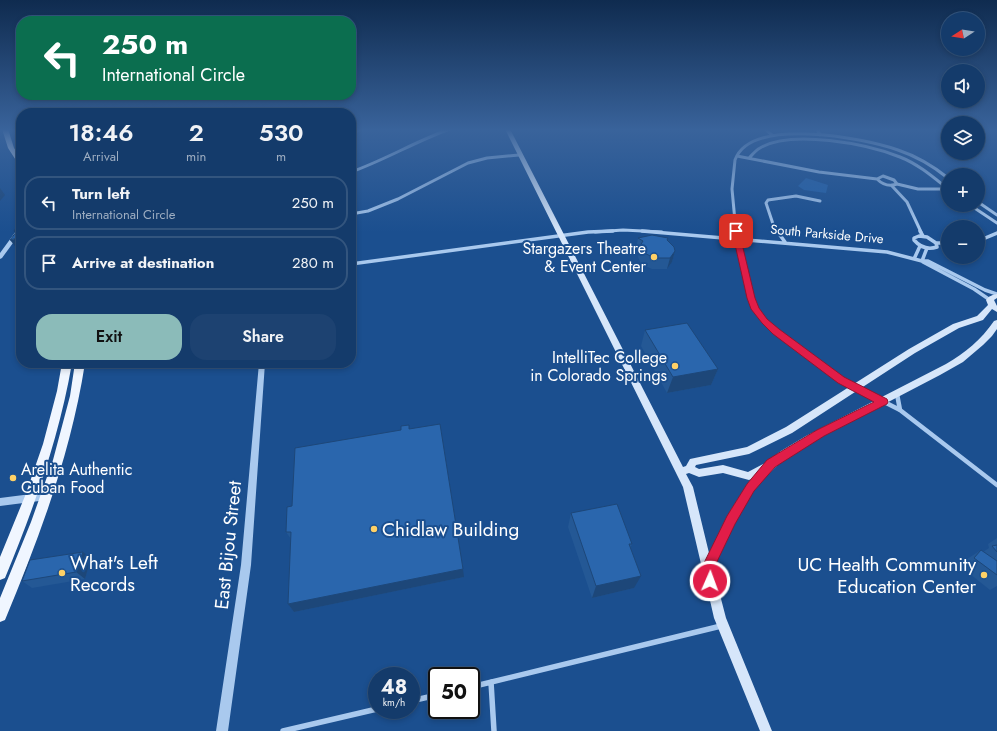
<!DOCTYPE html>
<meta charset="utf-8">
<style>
body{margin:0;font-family:Jost,sans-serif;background:#1d4271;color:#f1f3f6;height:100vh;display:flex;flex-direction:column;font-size:15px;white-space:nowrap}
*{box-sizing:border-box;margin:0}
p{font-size:13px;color:#9dadc1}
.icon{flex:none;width:22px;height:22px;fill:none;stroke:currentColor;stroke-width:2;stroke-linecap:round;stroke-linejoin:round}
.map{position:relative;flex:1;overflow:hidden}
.panel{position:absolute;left:16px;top:108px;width:340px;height:260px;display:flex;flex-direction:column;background:#143b6b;border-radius:16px;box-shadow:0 2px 6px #0003,0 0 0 1px #33557e}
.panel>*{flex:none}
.banner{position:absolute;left:16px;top:16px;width:340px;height:84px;border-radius:16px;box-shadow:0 2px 6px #0003,0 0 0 1px #33557e;background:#0b6e4f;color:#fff;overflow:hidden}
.needle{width:26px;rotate:258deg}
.tools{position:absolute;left:941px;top:12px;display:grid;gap:8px}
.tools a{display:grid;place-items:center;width:44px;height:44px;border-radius:50%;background:#143b6b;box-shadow:0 2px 6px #0003,0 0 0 1px #33557e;font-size:20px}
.speed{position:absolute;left:368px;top:667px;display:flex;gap:8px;font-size:20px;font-weight:700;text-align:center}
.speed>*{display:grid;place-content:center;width:52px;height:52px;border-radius:50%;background:#143b6b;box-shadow:0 2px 6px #0003,0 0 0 1px #33557e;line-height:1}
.speed small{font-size:10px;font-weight:400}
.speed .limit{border:2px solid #111;border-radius:6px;background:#fff;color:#111}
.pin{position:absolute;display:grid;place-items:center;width:34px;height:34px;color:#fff;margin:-17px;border-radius:8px;box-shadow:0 2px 6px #0006}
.me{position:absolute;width:44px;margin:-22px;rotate:2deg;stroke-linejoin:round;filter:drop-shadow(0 0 3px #0008)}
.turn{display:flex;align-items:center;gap:14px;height:84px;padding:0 20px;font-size:18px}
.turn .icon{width:52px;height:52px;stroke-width:2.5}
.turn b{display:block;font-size:28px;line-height:34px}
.eta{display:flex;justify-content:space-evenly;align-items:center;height:68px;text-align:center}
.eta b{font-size:24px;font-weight:600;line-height:28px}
.button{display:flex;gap:8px;margin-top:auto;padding:8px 20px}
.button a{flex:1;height:46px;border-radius:16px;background:#8bbbb9;color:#111;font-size:16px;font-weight:600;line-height:46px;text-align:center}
.button a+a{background:#1d4271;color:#f1f3f6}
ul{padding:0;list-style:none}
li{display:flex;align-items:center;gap:12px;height:54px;margin:0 8px 6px;padding:0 12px;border:2px solid #33557e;border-radius:16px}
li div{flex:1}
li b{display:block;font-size:15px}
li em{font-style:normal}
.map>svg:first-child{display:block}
.green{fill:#2461a8}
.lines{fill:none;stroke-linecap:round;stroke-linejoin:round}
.minor-far3{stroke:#a9c9ee;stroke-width:3}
.minor-far2{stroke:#a9c9ee;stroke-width:3.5}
.minor-far1{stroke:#a9c9ee;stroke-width:4.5}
.minor{stroke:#a9c9ee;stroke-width:5.5}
.tertiary{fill:#a9c9ee;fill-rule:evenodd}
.secondary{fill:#d6e6fa;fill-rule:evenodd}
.primary{fill:#f0f6ff;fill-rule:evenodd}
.wall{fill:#245895}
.shaded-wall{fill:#1d4779}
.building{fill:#2a66ad;stroke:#1d4779}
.route{fill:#e11d48;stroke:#92132f}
.poi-dot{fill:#ffd166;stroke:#1b4f8f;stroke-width:1.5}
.labels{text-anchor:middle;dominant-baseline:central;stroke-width:4;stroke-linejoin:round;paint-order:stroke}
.far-street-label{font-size:13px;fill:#fff;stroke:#1b4f8f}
.poi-label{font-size:16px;fill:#fff;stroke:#1b4f8f;text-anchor:end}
.near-poi-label{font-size:19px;fill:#fff;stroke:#1b4f8f;text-anchor:start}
.near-street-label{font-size:19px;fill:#fff;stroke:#1b4f8f}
</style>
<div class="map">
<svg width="997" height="731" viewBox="0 0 997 731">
<rect width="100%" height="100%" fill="#1b4f8f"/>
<!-- green -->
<path class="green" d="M806,178L828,185L826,193L804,190L798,186Z"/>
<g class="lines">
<!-- minor-far3 -->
<path class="minor-far3" d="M765,129L772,135
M817,129L820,135
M351,134L361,129
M737,156L819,172L877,179
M749,158C752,155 756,150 760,148C791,129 868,144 900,157C918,164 933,177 948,189
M351,172C385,160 416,141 450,129
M883,176L894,180L897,184C889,187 883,185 877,179Z
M897,184L918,189H948
M892,186L907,202L921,232
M978,202L997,215
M970,205L997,223
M351,214L368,211L398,199L468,163L487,158L519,155
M595,232L623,230L662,232
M736,232L732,189L735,160C751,116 864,138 898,150C916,156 933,166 948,178
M777,232L774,227L766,203L768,200L796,196L820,201"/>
<!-- minor-far2 -->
<path class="minor-far2" d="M642,231L887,252L922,261H928L985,290L997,294
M735,231L751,298L755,309L776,332L815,361
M777,231L785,242
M920,231L923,236
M919,236L927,237L936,243L937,247C928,250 920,247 914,240V238Z
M978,241L997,233
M936,243H948
M914,259L920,246
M922,261L927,248
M923,262L974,289L990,300
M351,264L588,232L613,231"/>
<!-- minor-far1 -->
<path class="minor-far1" d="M813,360L841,380L900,410L997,485
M897,394L900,410"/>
<!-- minor -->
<path class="minor" d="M491,682L494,731
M471,687L721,626
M411,701L437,695
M283,731L377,709"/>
<!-- tertiary -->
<path class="tertiary" d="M21,226V232L2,258L0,259V253L19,227Z
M259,363H265L251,565L228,731H216L241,565Z
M47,492L50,493L51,496L50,499L47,500L0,506V498Z"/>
<!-- secondary -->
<path class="secondary" d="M505,129H510L683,467L686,466L690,459L747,447L786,427L909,349L953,324L977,316L988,305L986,300C989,296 992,295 997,294V298L994,300L997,306V312L992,309L983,320L959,328L915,353L792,433L749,454L696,465L695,467L699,469L723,465L748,472L767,462L781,451L806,436L946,364C965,353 981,340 994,321L997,320V329L992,336L983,345L963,362L940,375L825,435L783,460L764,478L754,490L738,517L713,568L726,618L772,731H760L714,618L704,574L702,570V568L683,487ZM689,473L699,477L723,473L749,480L751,479L731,510L709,553L693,487L686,474Z"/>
<!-- primary -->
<path class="primary" d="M2,129H8L14,148L21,159V166L19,165L8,148Z
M14,129H20L21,143L18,141Z
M62,363H72C59,438 34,508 5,578L0,580V557L25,496L43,444L57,391Z
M75,363H85C71,453 40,536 5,620L0,622V598L31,522L53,460L70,396Z"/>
</g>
<!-- wall -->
<path class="wall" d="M638,238L668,240L675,251L672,262L667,269H652L641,264L638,257L639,251L636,249Z
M645,330L718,369L711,385L667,393L641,346Z
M410,429L464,577L294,612L288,604L291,539L286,532L292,506Z
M571,513L632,544L630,549L634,588L592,598L568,527Z
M997,538V586L990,590L960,566L967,559L981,550L983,552L989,548L988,544Z
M83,552L91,558L85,579L32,588L22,581Z"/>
<!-- shaded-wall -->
<path class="shaded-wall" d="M0,188L5,195L0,201Z
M14,231H17L21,236V250L19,251L10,240L19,238Z
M675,251L672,262L667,269L670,258Z
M718,369L711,385L667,393L673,377Z
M83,552L91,558L85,579L76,572Z
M463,569L464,577L294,612L288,604Z
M641,576L634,588L592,598L596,586Z"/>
<!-- building -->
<path class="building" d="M21,220V237L10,240L17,231H14Z
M652,235L668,238L667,240L674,247L675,251L670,258H655L644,253L640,246L643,241L638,238Z
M687,323L718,369L673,377L645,330Z
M440,424L463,569L288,604L291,532H286L287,507L292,506L295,448L401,430V426L409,425V429Z
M617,504L632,544H629L641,576L596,586L571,513Z
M997,545V552L992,546Z
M981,550L997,561V575L974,558Z
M83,552L76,572L22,581L30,560Z"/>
<!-- sky -->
<linearGradient id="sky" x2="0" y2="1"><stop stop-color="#0f2b4f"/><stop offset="0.56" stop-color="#39639b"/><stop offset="1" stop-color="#39639b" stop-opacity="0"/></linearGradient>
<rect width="997" height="232" fill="url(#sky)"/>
<!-- route -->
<path class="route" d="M736,229L739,231L755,298L759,308L767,319L779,329L844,377L887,399L888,402L887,404L824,436L775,467L754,491L735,524L713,570L716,581L714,585L710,587L706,585C703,579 700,572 703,565L727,516L747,484L767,460L817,430L874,402L838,383L773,334L762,323L751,309L747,298L732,231Z"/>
<!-- markers -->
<g class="poi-dot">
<circle cx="654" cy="257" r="4"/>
<circle cx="675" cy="366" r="4"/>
<circle cx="13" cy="478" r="4"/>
<circle cx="374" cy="529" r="4"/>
<circle cx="62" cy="573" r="4"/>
<circle cx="984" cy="575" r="4"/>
</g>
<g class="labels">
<!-- far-street labels -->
<g class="far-street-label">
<text transform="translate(827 234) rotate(5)">South Parkside Drive</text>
</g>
<!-- poi labels -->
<g class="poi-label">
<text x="646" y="248">Stargazers Theatre<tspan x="646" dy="18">&amp; Event Center</tspan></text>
<text x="667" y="357">IntelliTec College<tspan x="667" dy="18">in Colorado Springs</tspan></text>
<text x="21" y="469" text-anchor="start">Arelita Authentic<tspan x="21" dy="18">Cuban Food</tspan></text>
</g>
<!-- near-poi labels -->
<g class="near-poi-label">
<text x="382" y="529">Chidlaw Building</text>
<text x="70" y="562">What's Left<tspan x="70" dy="22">Records</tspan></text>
<text x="976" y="564" text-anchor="end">UC Health Community<tspan x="976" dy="22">Education Center</tspan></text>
</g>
<!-- near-street labels -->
<g class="near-street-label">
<text transform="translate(228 545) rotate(-84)">East Bijou Street</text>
</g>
</g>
</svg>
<div class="tools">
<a><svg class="needle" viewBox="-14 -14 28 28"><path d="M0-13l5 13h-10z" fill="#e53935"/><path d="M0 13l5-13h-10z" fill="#9dadc1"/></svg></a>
<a><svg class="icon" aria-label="sound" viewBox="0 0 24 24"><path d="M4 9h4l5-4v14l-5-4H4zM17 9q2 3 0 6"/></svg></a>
<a><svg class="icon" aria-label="layers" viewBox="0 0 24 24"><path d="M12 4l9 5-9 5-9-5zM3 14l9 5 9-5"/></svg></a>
<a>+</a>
<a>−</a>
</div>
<div class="speed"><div>48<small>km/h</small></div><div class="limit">50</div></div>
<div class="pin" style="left:736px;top:231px;background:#d93025"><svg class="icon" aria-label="arrive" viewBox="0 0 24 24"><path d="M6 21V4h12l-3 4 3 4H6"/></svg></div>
<svg class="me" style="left:710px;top:581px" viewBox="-20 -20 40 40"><circle r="17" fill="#e11d48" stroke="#fff" stroke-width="3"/><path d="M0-11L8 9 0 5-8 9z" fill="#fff"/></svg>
<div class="banner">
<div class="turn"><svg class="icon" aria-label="left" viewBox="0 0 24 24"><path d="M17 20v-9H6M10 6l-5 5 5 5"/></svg><div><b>250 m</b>International Circle</div></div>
</div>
<section class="panel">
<div class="eta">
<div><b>18:46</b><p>Arrival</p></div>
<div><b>2</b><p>min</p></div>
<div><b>530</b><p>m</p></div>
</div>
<ul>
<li><svg class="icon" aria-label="left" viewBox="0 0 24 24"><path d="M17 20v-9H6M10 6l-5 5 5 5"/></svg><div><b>Turn left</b><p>International Circle</p></div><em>250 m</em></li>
<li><svg class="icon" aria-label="arrive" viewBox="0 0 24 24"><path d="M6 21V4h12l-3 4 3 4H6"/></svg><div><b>Arrive at destination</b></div><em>280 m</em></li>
</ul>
<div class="button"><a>Exit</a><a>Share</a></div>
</section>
</div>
